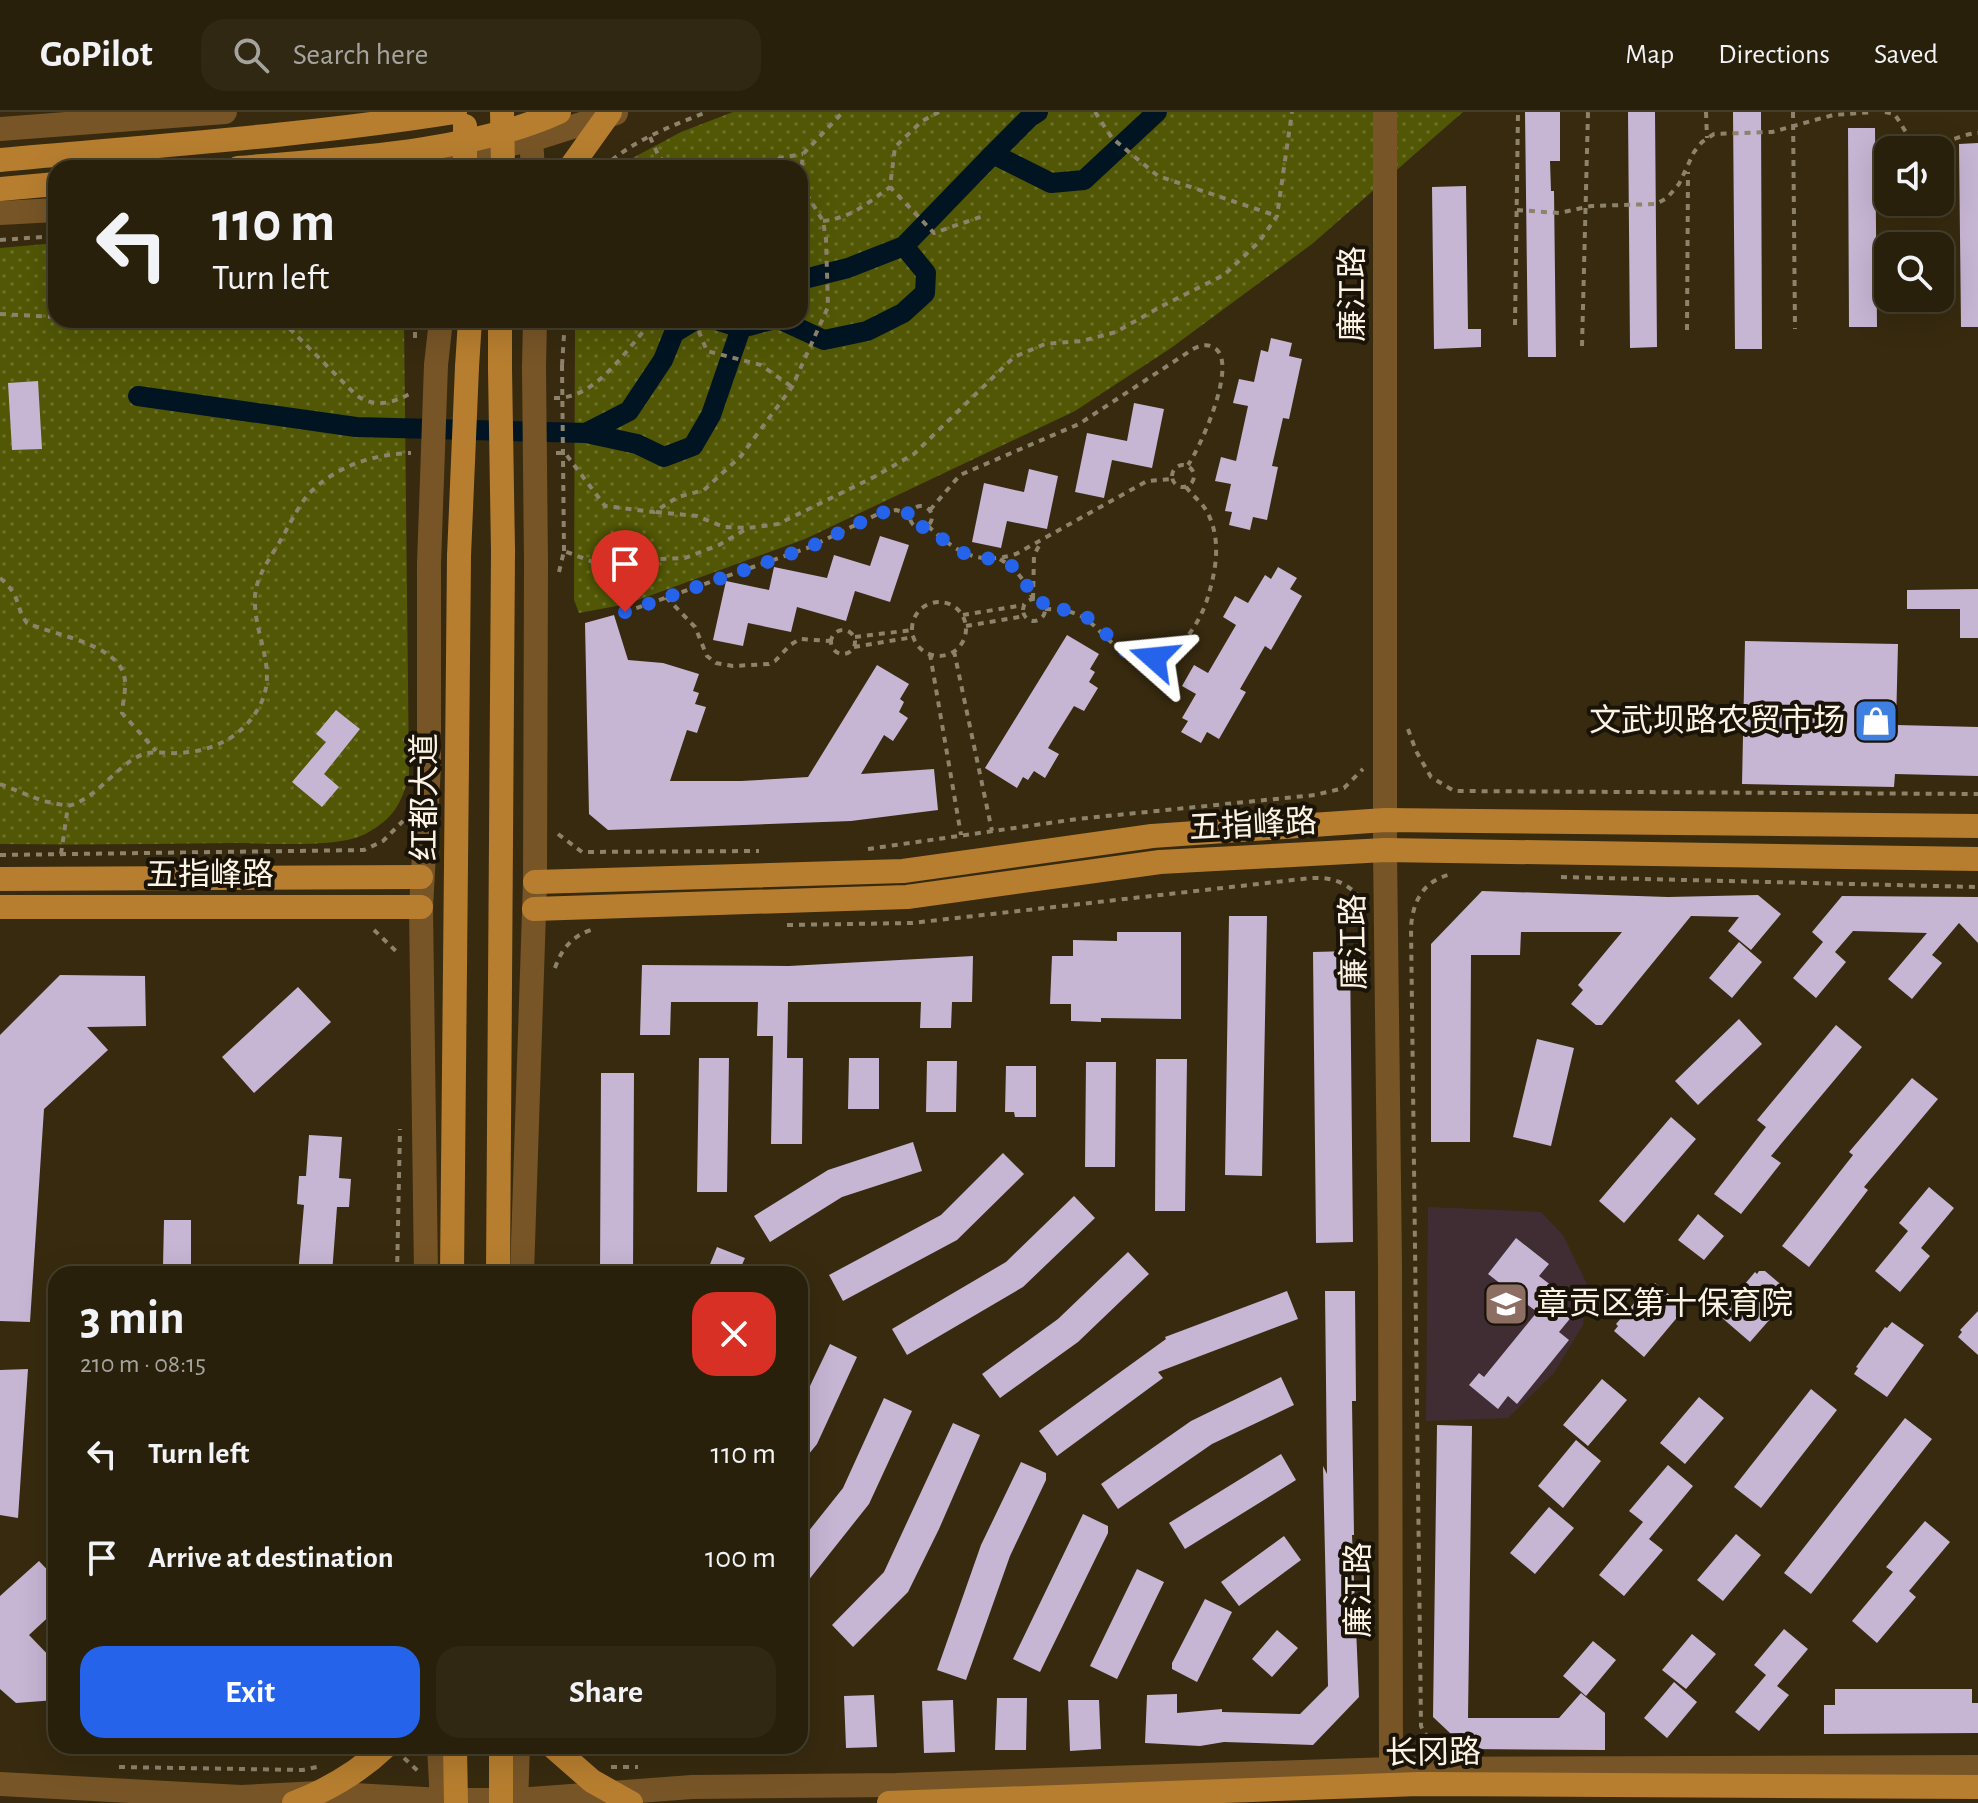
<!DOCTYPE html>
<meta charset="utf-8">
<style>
body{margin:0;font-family:"Alegreya Sans","Noto Sans SC",sans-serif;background:#312814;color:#f1f3f6;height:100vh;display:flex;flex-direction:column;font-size:30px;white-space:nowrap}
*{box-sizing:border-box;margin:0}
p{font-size:26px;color:#a5a39d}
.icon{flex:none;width:44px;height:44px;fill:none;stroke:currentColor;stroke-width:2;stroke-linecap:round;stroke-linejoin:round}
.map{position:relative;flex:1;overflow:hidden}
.drawer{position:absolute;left:48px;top:1154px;width:760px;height:488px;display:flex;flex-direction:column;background:#29200b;border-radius:24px;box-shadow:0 8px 32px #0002,0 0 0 2px #453e2c}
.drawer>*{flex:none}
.guide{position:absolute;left:48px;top:48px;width:760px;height:168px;border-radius:24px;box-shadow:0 8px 32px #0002,0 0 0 2px #453e2c;background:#29200b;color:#f1f3f6;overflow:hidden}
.buttons{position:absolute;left:1874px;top:24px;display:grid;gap:16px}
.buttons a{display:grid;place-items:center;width:80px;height:80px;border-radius:16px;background:#29200b;box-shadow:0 8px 32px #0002,0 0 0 2px #453e2c;font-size:40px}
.pin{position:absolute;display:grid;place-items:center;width:68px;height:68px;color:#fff;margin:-82px -34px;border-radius:50% 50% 50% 0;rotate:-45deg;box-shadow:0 0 8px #0007}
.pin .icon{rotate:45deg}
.me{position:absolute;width:88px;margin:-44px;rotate:288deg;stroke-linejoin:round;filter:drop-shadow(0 0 6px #0008)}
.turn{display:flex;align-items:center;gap:28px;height:168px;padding:0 32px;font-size:36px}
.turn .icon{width:104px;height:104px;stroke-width:2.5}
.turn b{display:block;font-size:56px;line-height:68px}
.round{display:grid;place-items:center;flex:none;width:84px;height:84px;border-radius:24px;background:#312814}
.headline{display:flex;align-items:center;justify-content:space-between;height:136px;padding:0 32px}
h1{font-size:48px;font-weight:600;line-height:60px}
.cta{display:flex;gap:16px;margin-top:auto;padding:16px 32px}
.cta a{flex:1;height:92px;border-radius:24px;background:#2563eb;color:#fff;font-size:32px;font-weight:600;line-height:92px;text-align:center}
.cta a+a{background:#312814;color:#f1f3f6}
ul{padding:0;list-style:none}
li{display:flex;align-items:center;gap:24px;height:104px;padding:0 32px}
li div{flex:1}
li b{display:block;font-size:30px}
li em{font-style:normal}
header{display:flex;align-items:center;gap:48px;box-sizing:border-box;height:112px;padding:0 40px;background:#29200b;border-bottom:2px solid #453e2c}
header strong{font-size:38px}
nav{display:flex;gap:44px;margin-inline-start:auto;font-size:28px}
.search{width:560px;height:72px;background:#312814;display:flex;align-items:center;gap:20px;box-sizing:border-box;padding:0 28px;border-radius:24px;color:#a5a39d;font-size:30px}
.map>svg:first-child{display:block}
.education{fill:#402d34}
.park{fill:url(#park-dots)}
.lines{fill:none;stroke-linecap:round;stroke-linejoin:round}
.canal{stroke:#001422;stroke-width:20}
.building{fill:#c6b5d3}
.path{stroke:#8d826c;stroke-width:4;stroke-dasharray:6 6;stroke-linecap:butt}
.minor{stroke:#775527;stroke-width:24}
.major{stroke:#b77e2f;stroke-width:24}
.path-bridge{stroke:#8d826c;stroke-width:4;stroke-dasharray:6 6;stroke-linecap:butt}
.minor-bridge{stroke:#775527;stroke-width:24}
.major-bridge{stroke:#b77e2f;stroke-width:24}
.route{stroke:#2563eb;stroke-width:14;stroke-dasharray:0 25.2}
.labels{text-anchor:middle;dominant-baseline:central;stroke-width:8;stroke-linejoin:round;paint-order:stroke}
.street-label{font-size:32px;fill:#fcf3e4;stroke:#1a1308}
.poi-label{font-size:32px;fill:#fcf3e4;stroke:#1a1308;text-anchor:end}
</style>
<header>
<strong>GoPilot</strong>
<div class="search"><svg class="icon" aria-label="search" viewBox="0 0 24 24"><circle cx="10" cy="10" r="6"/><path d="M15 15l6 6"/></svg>Search here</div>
<nav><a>Map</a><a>Directions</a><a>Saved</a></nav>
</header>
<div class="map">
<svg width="1978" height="1691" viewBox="0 0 1978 1691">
<defs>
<pattern id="park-dots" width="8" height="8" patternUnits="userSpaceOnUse" patternTransform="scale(2)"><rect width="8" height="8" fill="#515705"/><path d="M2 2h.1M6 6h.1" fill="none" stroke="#6b7029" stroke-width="1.8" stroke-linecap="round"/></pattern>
</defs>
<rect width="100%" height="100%" fill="#372a0f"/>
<!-- education -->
<path class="education" d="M1428,1095L1541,1100L1563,1123L1587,1172L1583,1213L1554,1261L1508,1306L1426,1309Z"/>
<!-- park -->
<path class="park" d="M733,0H1463L1312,132L1171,236L1075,299L805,427L627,492L579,501L574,488L575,208H800V56H614L681,20Z
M56,131V208H404L409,664C401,692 394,706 367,721C340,737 267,731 234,731C156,732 78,733 0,732V136Z"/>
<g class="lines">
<!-- canal -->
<path class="canal" d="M993,42L1029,6L1038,0
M800,168L848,156L904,134
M716,208L741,216L771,208
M781,208L824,228L867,219L903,201L925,181L926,161L904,134L993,42L1051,71L1084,68L1157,0
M138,284L356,315L586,321L629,299L663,248L674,221L695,208
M586,321L637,332L664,345L693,334L711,303L741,216L750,208"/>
</g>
<!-- building -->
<path class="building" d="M1525,0H1560V49H1550L1551,79H1554L1556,245H1528Z
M1628,0H1655L1657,235L1630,236Z
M1733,0H1761L1762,237H1735Z
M1848,16H1875L1877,215H1849Z
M1978,31V215H1961L1959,32Z
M1466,74L1468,217H1481V235L1434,237L1432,75Z
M1271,226L1292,231L1289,244L1302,247L1289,307L1283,306L1272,354L1278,355L1267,408L1253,405L1250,418L1229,413L1232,400L1225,399L1231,372L1215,369L1221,345L1236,349L1248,294L1233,291L1239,267L1254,270L1261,238L1268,240Z
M38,269L42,337L12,338L8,271Z
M1134,291L1164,297L1152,356L1112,348L1104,386L1075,380L1087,321L1127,329Z
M1029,357L1058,364L1047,417L1007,409L1001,436L972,430L984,371L1024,380Z
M880,424L909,433L890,490L855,479L846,509L797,495L791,520L748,511L743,534L713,528L726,469L769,478L774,455L827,466L834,443L870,454Z
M1278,455L1297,466L1290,477L1302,484L1271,538L1265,534L1240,577L1246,580L1219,627L1207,620L1201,631L1181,620L1188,609L1182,606L1196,582L1182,574L1194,553L1208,561L1236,513L1223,505L1235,484L1248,491L1265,463L1271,467Z
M1978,477V526H1960V497H1907V478Z
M614,503L628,548L663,551L699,562L693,579L699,581L695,592L706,595L697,621L687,618L670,669H741L808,665L877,553L909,572L900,587L904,590L899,600L908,606L893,629L884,623L861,662L934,657L938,698L851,709L608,718L589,702L585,511Z
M1067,523L1099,542L1090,557L1095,560L1089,570L1098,576L1084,599L1074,594L1054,626L1048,636L1059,642L1045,666L1034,659L1028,668L1023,665L1017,676L985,656Z
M1745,529L1898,532L1896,613L1978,615V664L1895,662L1894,675L1742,672Z
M336,598L360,617L324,662L339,675L322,695L292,670L326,630L316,622Z
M1482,779L1668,785L1758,783L1781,802L1751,838L1728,819L1739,805L1691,804L1602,913H1596L1571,892L1583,878L1578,873L1622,820H1521L1520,843H1471L1470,1030H1431V832Z
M1842,784L1978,785V831L1959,811L1932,843L1942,851L1912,887L1888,867L1927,821L1853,819L1835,840L1846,850L1816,886L1793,866L1823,830L1812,820Z
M1229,804H1267L1262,1064L1225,1063Z
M1117,820H1181V907L1101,906V910L1071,909V892H1050L1052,844H1073V828L1117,829Z
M1739,830L1762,850L1732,886L1709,866Z
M1350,839L1353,1130L1316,1131L1313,840Z
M973,844L972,890H952L951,916H920L921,890H788L787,946H803L802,1032H771L773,924H757L758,890H671L670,923H640L642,853L789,854Z
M60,863L145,864L146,914L87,915L108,938L44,997L30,1210L0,1209V923Z
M298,875L331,910L254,981L222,945Z
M1739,907L1762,932L1698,993L1675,969Z
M1836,913L1862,935L1771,1044L1781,1051L1741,1102L1714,1082L1766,1015L1757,1008Z
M1537,927L1574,936L1551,1034L1513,1025Z
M699,946H729L727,1080H697Z
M849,946H879V997H848Z
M1156,947H1187L1185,1099H1155Z
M927,949H957L956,1000H926Z
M1086,950H1116L1115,1055H1085Z
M1006,954H1036V1005H1015L1014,1000H1005Z
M601,961H634L633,1162H600Z
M1912,966L1938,987L1864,1075L1868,1078L1809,1155L1782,1134L1853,1043L1849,1040Z
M1671,1005L1696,1027L1624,1111L1599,1089Z
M309,1023L342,1025L339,1066L351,1067L349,1095H337L332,1162H298L304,1093L297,1092L299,1064H306Z
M913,1030L922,1059L842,1085L770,1130L754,1104L828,1058Z
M1003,1041L1024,1062L957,1128L843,1189L829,1163L941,1103Z
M1929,1075L1954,1096L1921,1136L1930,1144L1900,1180L1875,1159L1908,1119L1899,1111Z
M1074,1084L1095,1106L1023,1175L907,1243L892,1217L1006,1150Z
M1698,1102L1724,1124L1704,1148L1678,1128Z
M164,1108H191V1154H163Z
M1516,1126L1549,1152L1539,1164L1565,1184L1558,1192L1573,1203L1559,1220L1569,1228L1517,1292L1508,1284L1498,1297L1469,1273L1479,1261L1484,1265L1537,1200L1488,1162Z
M717,1135L745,1146L738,1162H706Z
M1128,1140L1149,1162L1078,1230L1000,1286L982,1262L1058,1207Z
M1759,1159H1765L1792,1182L1750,1230L1721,1205L1725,1200L1723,1198L1755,1160L1757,1162Z
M1655,1171L1685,1196L1644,1245L1614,1219L1618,1214L1616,1212L1648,1175L1650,1177Z
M1287,1179L1298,1207L1158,1260L1163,1266L1057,1344L1039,1319L1166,1227L1165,1225Z
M1325,1179H1355L1356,1289H1352L1354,1423H1352L1359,1585L1313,1633L1224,1630L1200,1634L1145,1631L1147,1583L1177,1582V1601L1222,1597V1600L1300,1602L1328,1574L1323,1354L1327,1362Z
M1978,1199V1243L1958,1225L1962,1220L1960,1218Z
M1892,1210L1924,1233L1887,1285L1854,1262L1858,1256L1856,1255L1885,1215L1887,1216Z
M830,1232L857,1245L817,1332L800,1353V1295Z
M28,1257L18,1406L0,1403V1258Z
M1281,1265L1294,1293L1212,1332L1118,1397L1101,1372L1191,1309Z
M1602,1267L1627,1288L1588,1334L1563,1313Z
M1811,1277L1837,1298L1761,1396L1734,1375Z
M1699,1285L1724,1306L1685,1352L1660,1331Z
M884,1286L912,1299L869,1392L800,1479V1430L843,1376Z
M1905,1306L1932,1327L1811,1482L1784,1461Z
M953,1311L980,1323L939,1417L908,1480L853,1535L832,1513L884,1460Z
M1437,1313L1472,1314L1468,1606H1559L1581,1581L1605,1601V1638L1467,1637L1433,1605Z
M1576,1328L1601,1349L1563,1396L1538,1374Z
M1281,1342L1296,1368L1185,1437L1169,1411Z
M1021,1350L1046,1361V1368L1010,1444L966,1568L937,1558L981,1433Z
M1668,1353L1693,1374L1649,1427L1663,1438L1624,1484L1599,1463L1643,1410L1629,1399Z
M1549,1395L1574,1416L1535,1462L1510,1441Z
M1083,1402L1108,1414V1421L1040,1560L1013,1547Z
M1925,1409L1950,1430L1909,1479L1916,1485L1877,1531L1852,1509L1893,1460L1886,1455Z
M1736,1422L1761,1443L1723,1489L1697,1468Z
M1284,1424L1301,1448L1239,1494L1221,1470Z
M39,1449L56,1467V1498L29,1523L56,1551V1588L16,1591L0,1577V1484Z
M1137,1457L1164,1470L1117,1567L1090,1554Z
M1205,1487L1232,1500L1197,1570L1172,1557V1551Z
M1784,1517L1808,1537L1777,1574L1789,1583L1759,1619L1735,1600L1766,1563L1754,1553Z
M1277,1518L1298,1536L1272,1565L1252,1547Z
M1692,1522L1716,1542L1686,1577L1662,1558Z
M1593,1529L1616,1548L1586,1584L1563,1564Z
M1674,1570L1697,1590L1667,1626L1644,1606Z
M1835,1577H1972V1591H1978V1621L1824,1622V1593H1835Z
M874,1583L877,1635L846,1636L844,1584Z
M997,1586H1027L1026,1638H995Z
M953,1588L955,1640L924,1641L922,1589Z
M1068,1588H1099L1101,1637L1070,1639Z"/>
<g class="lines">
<!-- path -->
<path class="path" d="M939,0L922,9L895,35L890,75L934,121L986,103
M1095,0L1112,26L1158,64L1277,104
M1706,0L1707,26
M1793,0L1795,217
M1885,0L1894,2C1900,9 1903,17 1909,24C1932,44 1955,22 1978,21
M650,25L659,45L672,56
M603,56C631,29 671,14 707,0
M770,56L780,46L803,42
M1517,98L1559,101L1591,94L1656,92L1667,86L1679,72L1694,40L1702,30L1714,22L1772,20L1833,3L1874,0
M823,109C851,106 868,91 890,75
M0,128L56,124
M0,202L56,205
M281,208L356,283C376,297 393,291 413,280
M415,208V227
M694,208L707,239L761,253L792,275
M1515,213L1518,0
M1687,218L1688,60
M1582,234L1588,0
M562,253L565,208
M554,286C594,288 624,241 648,214L650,208
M556,341H565L605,394L654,400L678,385L704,378L741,344L792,275L828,195L826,127L823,109L800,71L803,42L843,0
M1172 364a11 11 0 1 1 22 0a11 11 0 1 1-22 0Z
M910 405a11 11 0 1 1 22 0a11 11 0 1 1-22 0Z
M930,398L960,363L1079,312L1193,237C1201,233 1208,231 1216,237C1237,254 1201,334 1188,353
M656,400L697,404L724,415L748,416L778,412L874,365L914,342L1014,245L1045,232L1082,229L1116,220L1162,194L1224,163L1259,130L1277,104L1292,0
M928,414C956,440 977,454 1016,442L1147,369L1172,367
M1000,447C1016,457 1024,467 1032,485
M559,460L564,439L593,450L685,446L719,433L748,416
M0,466C22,484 15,496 27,511C54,523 116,532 124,563C127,575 123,588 122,601L156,639
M666,485L695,515L707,544L716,551L733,554L769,552L775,549L790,533L800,527L831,529
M1033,487L1034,443L1041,430
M1023 498a11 11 0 1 1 22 0a11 11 0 1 1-22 0Z
M912 517a27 27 0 1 1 54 0a27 27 0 1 1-54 0Z
M1045,497C1094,498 1089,516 1123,539C1164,567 1200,517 1209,481C1217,454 1221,424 1206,398C1201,390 1192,383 1186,375
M625,500L810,435L880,401L896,398L910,402
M963,503L1024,493
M966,514L1025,504
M831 530a12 12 0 1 1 24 0a12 12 0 1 1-24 0Z
M855,525L912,518
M854,535L914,525
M954,539L992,719
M930,542L961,723
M1408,617L1416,639L1431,665L1454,679L1978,682
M0,672L43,689L68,694C96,687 113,658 137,645C152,637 164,642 179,641C215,639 246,624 262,589C276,557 256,525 255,493C253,469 267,451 279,431C288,416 296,398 307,384C333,355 373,342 411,341
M558,722L582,740L759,739
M868,737L1077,707L1315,683L1344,676L1363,657
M61,742L68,694
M0,743L364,738L383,729L403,709
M1561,765L1978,775
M787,813L912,811L1311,766C1334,765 1348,771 1363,789
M374,818L399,842
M555,856C561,838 572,824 591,818
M397,1162L400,1017
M1438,1634L1424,1621L1421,1614L1411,815C1413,788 1424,768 1452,762
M404,1646L418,1659
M119,1655L303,1658L321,1654
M611,1655H638"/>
<!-- minor -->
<path class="minor" d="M1385,3V738L1390,1152L1391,1657
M530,14L533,56
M0,17L225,0
M414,56L450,44L531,28L616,1
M0,101L56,98
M436,253L441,208
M534,255L535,208
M426,1162L421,795L429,654V452
M522,1162L535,770L536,452
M439,1634L442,1691
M0,1672L241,1685L319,1681L442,1688H517L692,1675L896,1673L1391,1657L1978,1655
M516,1691L518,1634"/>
<!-- major -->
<path class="major" d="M502,0L503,56
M465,14V56
M0,48C152,34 304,24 455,0
M238,56C340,47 466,42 559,0
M570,56L610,0
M0,77L56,72
M500,208V257
M467,255L470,208
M0,767L421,765
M535,770L903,759L1152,724L1385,708L1978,714
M0,795H421
M534,797L907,785L1160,750L1385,738L1978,747
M452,1162L459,444
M498,1162L503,439
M455,1634L456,1691
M501,1634V1691
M552,1634L592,1669L631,1691
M294,1691C328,1678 359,1660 386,1634
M889,1691L1419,1672L1978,1675"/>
<!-- path-bridge -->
<path class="path-bridge" d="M562,253L564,439"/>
<!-- minor-bridge -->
<path class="minor-bridge" d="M534,255L536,452
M429,452L436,253"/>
<!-- major-bridge -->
<path class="major-bridge" d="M500,257L503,439
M459,444L467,255"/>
</g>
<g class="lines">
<!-- route -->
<path class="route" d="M625,500L810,435L880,401L896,398L910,402L912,413L917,416L928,414C938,423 951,436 964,441C975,446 983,446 995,447C1016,449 1026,470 1033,487L1043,491L1045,497C1056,497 1068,497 1078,501C1110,513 1112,547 1154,546"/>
</g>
<!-- icons -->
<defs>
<g id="shop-square" transform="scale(2.3)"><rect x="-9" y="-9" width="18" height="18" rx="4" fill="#3f7fe0" stroke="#1a1308"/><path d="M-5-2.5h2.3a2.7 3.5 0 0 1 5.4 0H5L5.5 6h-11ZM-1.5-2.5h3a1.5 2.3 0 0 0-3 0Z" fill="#fff"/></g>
<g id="school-square" transform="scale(2.3)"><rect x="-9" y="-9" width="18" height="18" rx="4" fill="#8d6e63" stroke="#1a1308"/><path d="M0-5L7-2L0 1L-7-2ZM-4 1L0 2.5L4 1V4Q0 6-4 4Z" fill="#fff"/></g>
</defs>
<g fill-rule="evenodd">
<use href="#shop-square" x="1876" y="609"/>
<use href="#school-square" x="1506" y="1192"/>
</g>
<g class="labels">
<!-- street labels -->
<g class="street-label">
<text transform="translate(1353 182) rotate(-90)">廉江路</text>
<text transform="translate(425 685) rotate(-90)">红都大道</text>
<text transform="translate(1253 713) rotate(-3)">五指峰路</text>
<text x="210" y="763">五指峰路</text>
<text transform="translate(1354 830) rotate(-91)">廉江路</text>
<text transform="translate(1359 1478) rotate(-90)">廉江路</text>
<text transform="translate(1433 1641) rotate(-1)">长冈路</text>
</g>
<!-- poi labels -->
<g class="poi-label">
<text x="1845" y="609">文武坝路农贸市场</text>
<text x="1537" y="1192" text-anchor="start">章贡区第十保育院</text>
</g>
</g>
</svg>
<div class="buttons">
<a><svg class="icon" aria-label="sound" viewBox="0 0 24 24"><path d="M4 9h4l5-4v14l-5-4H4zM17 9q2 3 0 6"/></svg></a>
<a><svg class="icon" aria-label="search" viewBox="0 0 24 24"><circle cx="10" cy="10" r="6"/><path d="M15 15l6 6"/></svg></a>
</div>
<div class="pin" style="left:625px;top:500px;background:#d93025"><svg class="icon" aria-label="arrive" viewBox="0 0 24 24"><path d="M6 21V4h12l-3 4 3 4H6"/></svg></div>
<svg class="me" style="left:1154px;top:546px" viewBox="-20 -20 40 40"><path d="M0-17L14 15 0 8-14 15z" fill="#2563eb" stroke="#fff" stroke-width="4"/></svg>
<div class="guide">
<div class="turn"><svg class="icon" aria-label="left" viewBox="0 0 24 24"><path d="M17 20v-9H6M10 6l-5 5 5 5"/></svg><div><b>110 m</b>Turn left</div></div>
</div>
<section class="drawer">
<div class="headline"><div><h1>3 min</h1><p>210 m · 08:15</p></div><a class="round" style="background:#d93025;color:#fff"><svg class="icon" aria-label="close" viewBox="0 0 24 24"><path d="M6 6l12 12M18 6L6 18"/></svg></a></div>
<ul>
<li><svg class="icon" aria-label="left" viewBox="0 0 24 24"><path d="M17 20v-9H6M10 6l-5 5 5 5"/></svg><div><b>Turn left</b></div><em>110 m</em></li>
<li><svg class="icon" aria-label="arrive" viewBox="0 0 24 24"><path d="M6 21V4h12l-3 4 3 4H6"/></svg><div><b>Arrive at destination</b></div><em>100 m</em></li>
</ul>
<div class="cta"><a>Exit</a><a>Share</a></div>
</section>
</div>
